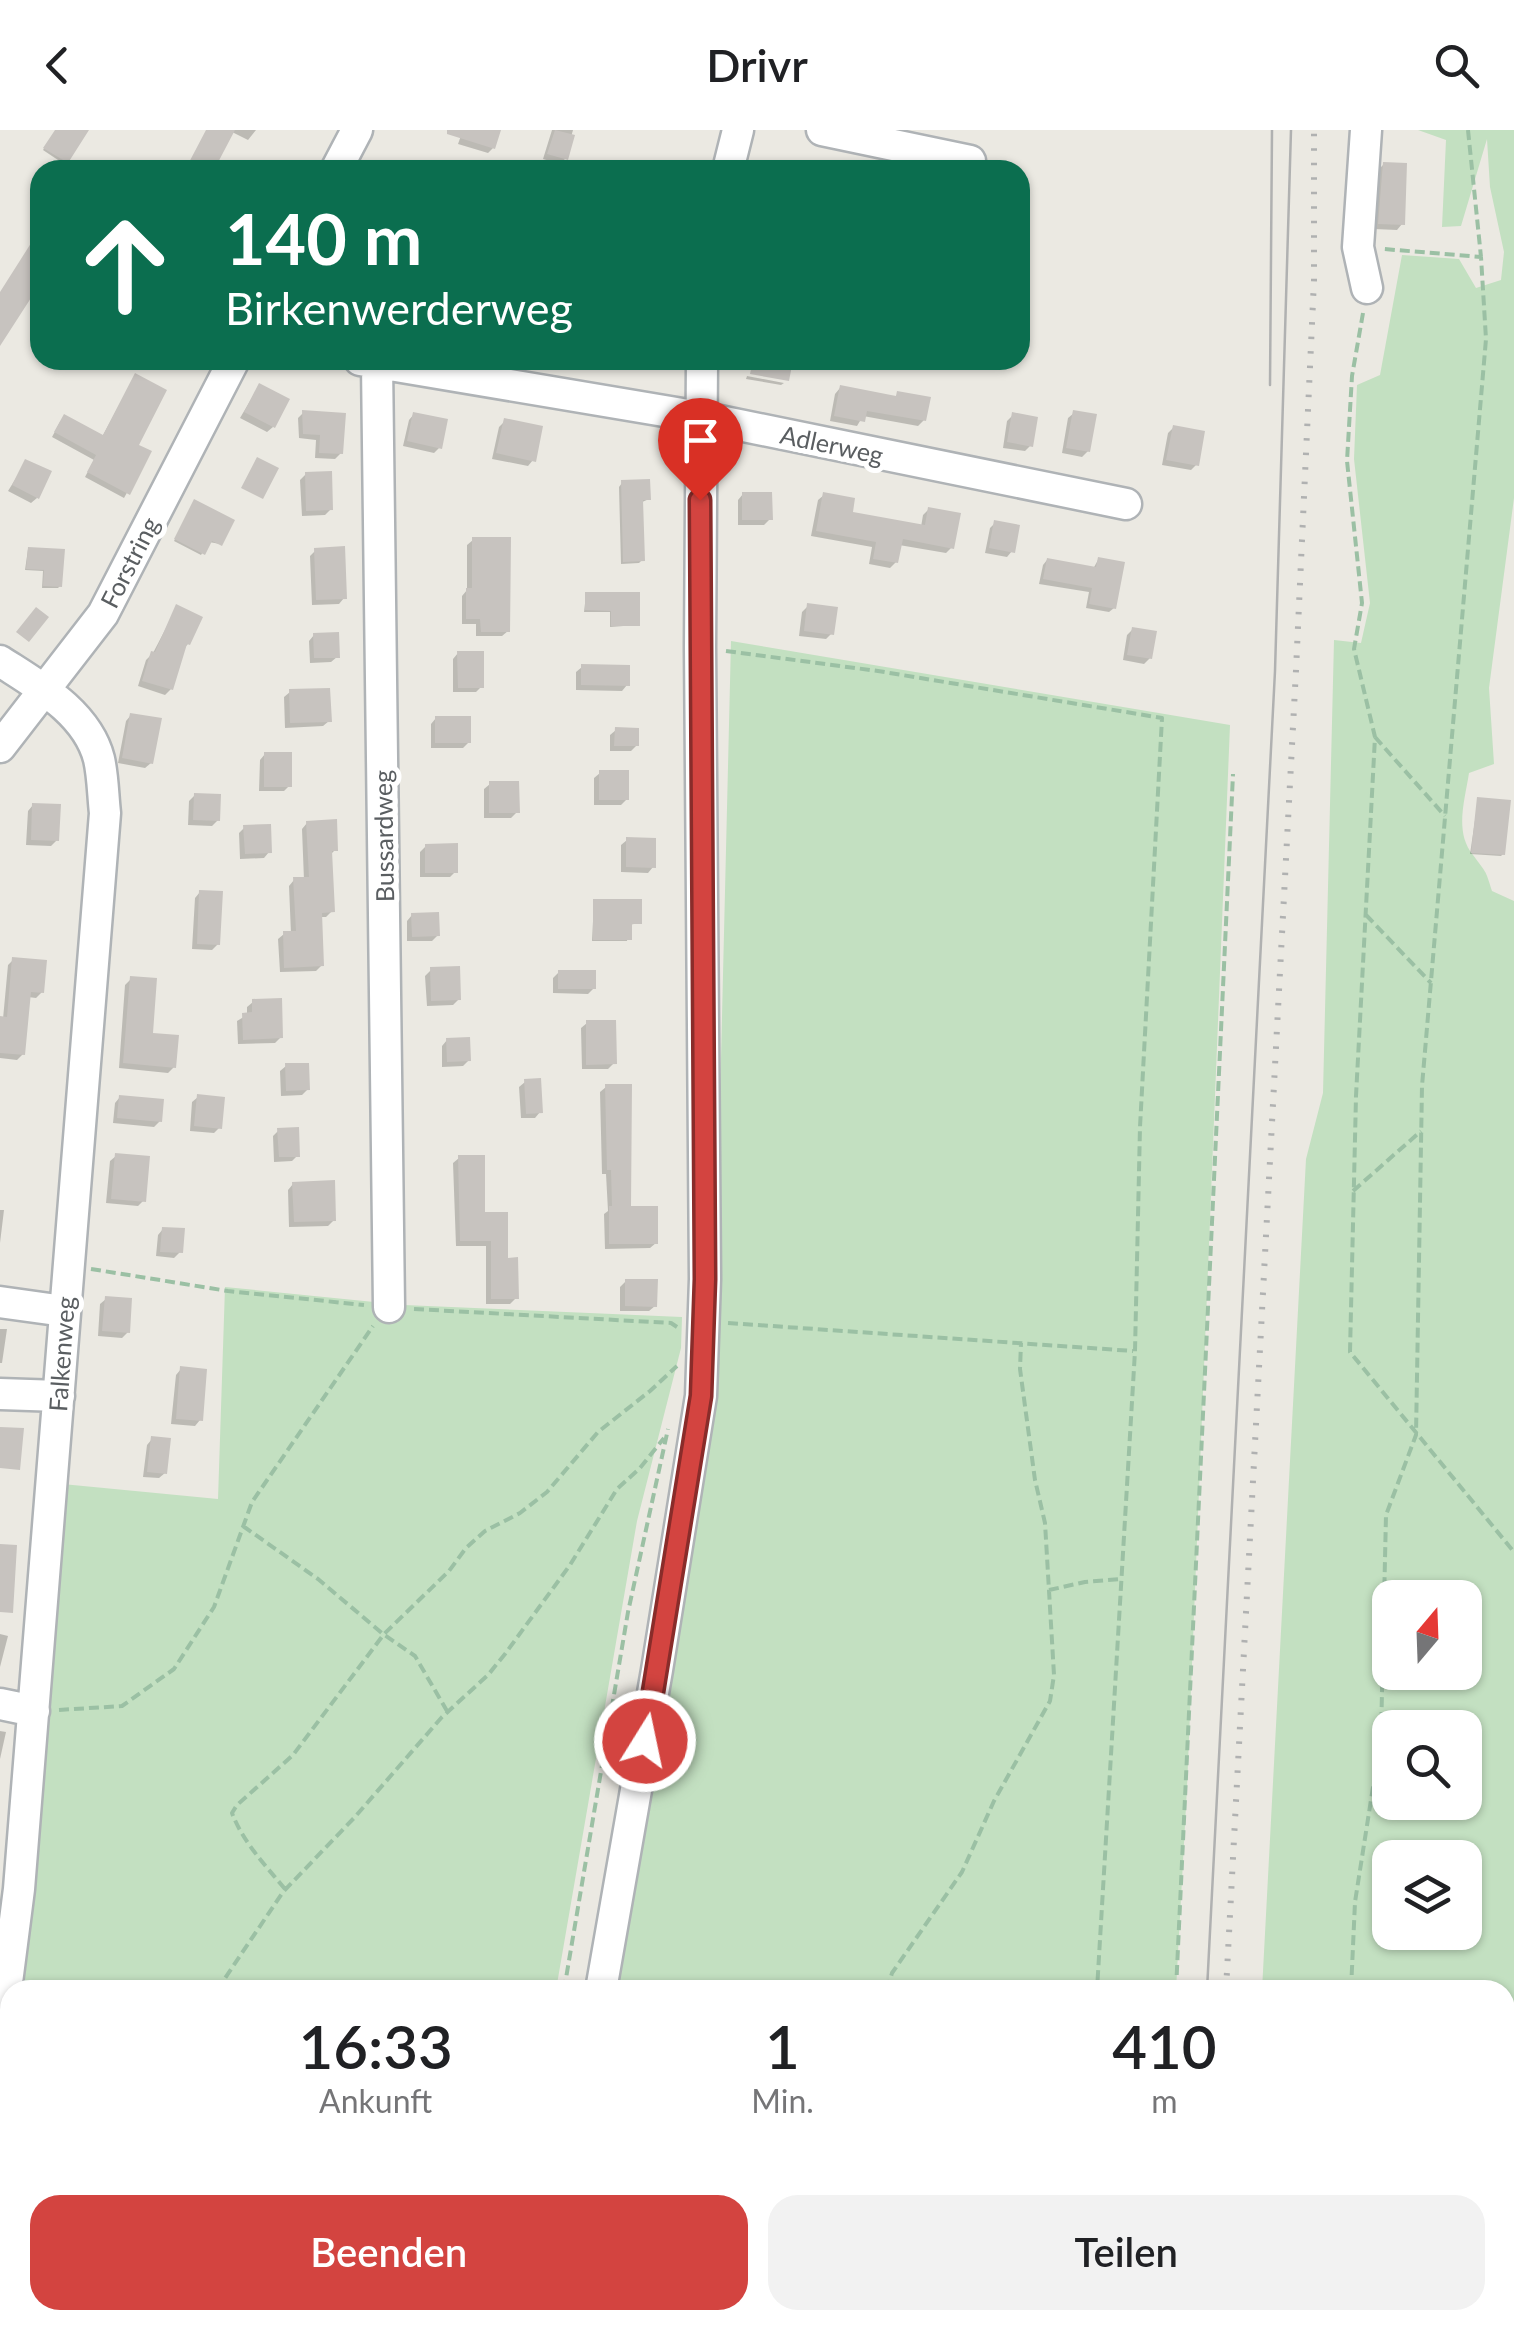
<!DOCTYPE html>
<html lang="de">
<style>
body{margin:0;font-family:Lato,sans-serif;background:#f2f2f2;color:#202124;height:100vh;display:flex;flex-direction:column;font-size:38px;white-space:nowrap}
*{box-sizing:border-box;margin:0}
p{font-size:32px;color:#757577}
.icon{flex:none;width:55px;height:55px;fill:none;stroke:currentColor;stroke-width:2;stroke-linecap:round;stroke-linejoin:round}
.map{position:relative;flex:1;overflow:hidden}
.side{position:absolute;left:0px;top:1850px;width:1515px;height:350px;display:flex;flex-direction:column;background:#fff;border-radius:30px 30px 0 0;box-shadow:0 2px 8px #0004}
.side>*{flex:none}
.banner{position:absolute;left:30px;top:30px;width:1000px;height:210px;border-radius:30px;box-shadow:0 2px 8px #0004;background:#0b6e4f;color:#fff;overflow:hidden}
.needle{width:65px;rotate:19deg}
.tools{position:absolute;left:1372px;top:1450px;display:grid;gap:20px}
.tools a{display:grid;place-items:center;width:110px;height:110px;border-radius:20px;background:#fff;box-shadow:0 2px 8px #0004;font-size:50px}
.pin{position:absolute;display:grid;place-items:center;width:85px;height:85px;color:#fff;margin:-102px -42px;border-radius:50% 50% 50% 0;rotate:-45deg;box-shadow:0 0 10px #0007}
.pin .icon{rotate:45deg}
.me{position:absolute;width:110px;margin:-55px;rotate:10deg;stroke-linejoin:round;filter:drop-shadow(0 0 8px #0008)}
.turn{display:flex;align-items:center;gap:35px;height:210px;padding:0 30px;font-size:45px}
.turn .icon{width:130px;height:130px;stroke-width:2.5}
.turn b{display:block;font-size:70px;line-height:85px}
.eta{display:flex;justify-content:space-evenly;align-items:center;height:170px;text-align:center}
.eta b{font-size:60px;font-weight:600;line-height:70px}
.action{display:flex;gap:20px;margin-top:auto;padding:20px 30px}
.action a{flex:1;height:115px;border-radius:30px;background:#d34440;color:#fff;font-size:40px;font-weight:600;line-height:115px;text-align:center}
.action a+a{background:#f2f2f2;color:#202124}
header{display:flex;justify-content:space-between;align-items:center;height:130px;padding:0 30px;background:#fff;font-size:45px;font-weight:600}
.map>svg:first-child{display:block}
.green{fill:#c3e0c1;fill-rule:evenodd}
.shadow{fill:#0003}
.building{fill:#c7c3bf}
.lines{fill:none;stroke-linecap:round;stroke-linejoin:round}
.minor-casing{stroke:#afb3b6;stroke-width:35}
.path{stroke:#9bc0a4;stroke-width:4;stroke-dasharray:10 5;stroke-linecap:butt}
.minor{stroke:#fff;stroke-width:30}
.tram{stroke:#b0b1b1;stroke-width:2.5}
.rail{stroke:#b0b1b1;stroke-width:6;stroke-dasharray:2.5 12;stroke-linecap:butt}
.route-casing{stroke:#892c2a;stroke-width:25}
.route{stroke:#d34440;stroke-width:18}
.labels{text-anchor:middle;dominant-baseline:central;stroke-width:10;stroke-linejoin:round;paint-order:stroke}
.street-label{font-size:25px;fill:#5a5e61;stroke:#fff}
</style>
<header><svg class="icon" aria-label="back" viewBox="0 0 24 24"><path d="M15 5l-7 7 7 7"/></svg>Drivr<svg class="icon" aria-label="search" viewBox="0 0 24 24"><circle cx="10" cy="10" r="6"/><path d="M15 15l6 6"/></svg></header>
<div class="map">
<svg width="1514" height="2200" viewBox="0 0 1514 2200">
<rect width="100%" height="100%" fill="#ebe9e2"/>
<!-- green -->
<path class="green" d="M1418,0H1514V368L1489,558L1494,634L1469,643C1465,670 1454,702 1473,725C1486,743 1485,738 1492,761L1514,771V2200H1244V2190H1505V1860H1262L1306,1029L1323,963L1334,510L1361,513L1370,473L1354,329L1357,255L1380,245L1402,125L1459,129L1476,158L1501,150L1504,122L1490,57L1487,9L1461,96L1442,97L1446,10ZM1390,1468H1465V1542H1390ZM1390,1598H1465V1672H1390ZM1390,1728H1465V1802H1390Z
M731,511L1230,595L1187,1658L1176,1860H617L672,1540L713,1263Z
M225,1157L404,1175L682,1187L681,1218L637,1391L556,1860H10V2190H500V2200H0V1907L52,1353L218,1369Z
M556,2190H1156V2200H554Z"/>
<!-- shadow -->
<path class="shadow" d="M56,0H80L64,34L43,20Z
M256,0L248,10L230,1L231,0Z
M463,0H499L493,18L488,23L458,14Z
M552,0H573L565,29L560,34L543,29Z
M1384,34L1402,94L1397,100L1374,99L1378,40Z
M571,230H588L586,236L571,233Z
M135,246V316L149,323L124,368L85,347L94,330L52,307L60,292L102,307Z
M747,246L784,253L781,255L746,249Z
M259,256L273,297L267,302L240,288Z
M840,258L894,268L898,264L924,290L918,296L863,286L857,296L830,291L835,264Z
M303,283L341,323L335,329L315,328L316,310L299,308L298,288Z
M1074,283L1088,321L1082,327L1062,323L1068,288Z
M414,284L439,318L434,323L403,316L409,290Z
M1013,285L1030,316L1025,321L1003,318L1007,291Z
M505,291L533,330L528,336L492,329L499,297Z
M1173,298L1196,335L1191,340L1162,335L1168,303Z
M26,332L37,368L31,373L8,361Z
M306,344L331,379L325,385L302,386L300,350Z
M622,353L649,369L640,373L642,430L639,433L621,434L619,357Z
M743,364L770,389L764,395H738V370Z
M824,365L850,384L921,397L923,385L929,379L952,417L946,423L899,415L896,432L890,438L869,434L872,417L811,406L818,370Z
M193,374L220,414L209,412L201,425L174,411Z
M995,393L1012,421L1007,427L985,423L990,398Z
M473,410L508,501L502,506H476V494H462V466L467,460V415Z
M28,419L60,456L58,458H42L43,441L25,440Z
M316,420L344,468L339,474L312,475L310,426Z
M1047,430L1093,439L1098,430L1114,478L1109,482L1086,478L1089,462L1039,454L1043,435Z
M586,465L637,495L610,497V482H584Z
M808,476L832,503L826,509L799,506L802,482Z
M177,477L188,514L183,519L171,559L165,565L138,556L146,530L153,523Z
M1133,499L1150,528L1144,534L1123,530L1127,505Z
M314,505L337,527L331,532L310,533L309,511Z
M458,523L481,557L476,562H453V529Z
M582,537L627,555L622,561L576,560V542Z
M290,562L329,591L323,596L285,598L284,567Z
M131,585L151,633L145,638L118,633L126,591Z
M436,588L469,612L463,618H431V594Z
M616,600L637,615L631,621H610V605Z
M265,624L289,656L284,661H259L260,630Z
M600,643L627,669L621,675H594V648Z
M490,654L517,682L511,688H484V659Z
M195,665L218,690L212,696L188,695L189,671Z
M1478,670L1503,724L1501,726L1470,724Z
M33,675L57,710L51,716L26,715L28,681Z
M307,693L335,720L330,725L332,781L326,787H320L322,835L316,841L280,842L278,809L284,804H291L289,756L294,750H304L302,699Z
M244,698L269,722L264,728L240,729L239,703Z
M627,710L653,737L648,743L621,742V715Z
M426,716L455,742L450,747H420V722Z
M200,762L218,814L212,820L192,819L195,768Z
M594,771L639,793L629,795L627,811H592Z
M412,785L438,805L432,811H407V791Z
M13,830L42,862L36,868L28,867L23,924L17,930L0,928V889H3L8,835Z
M431,840L459,869L453,875L427,876L425,846Z
M559,842L594,858L588,864L553,863V848Z
M131,849L151,905L174,937L168,943L119,938L125,855Z
M253,872L281,907L275,913L238,914L237,891L247,885V877Z
M587,893L614,933L608,939H582L581,898Z
M447,910L469,930L463,936L442,937V916Z
M286,936L308,959L302,965L281,966L280,941Z
M525,952L540,982L535,988H521L519,957Z
M606,957L628,1079L656,1113L650,1118L605,1119L604,1084L608,1081L606,1044H602L600,962Z
M120,967L160,991L154,997L113,993L115,973Z
M198,967L220,997L214,1003L190,1001L192,972Z
M278,1001L297,1026L292,1031L274,1032L273,1006Z
M116,1026L144,1070L138,1076L106,1073L110,1031Z
M459,1028L516,1168L510,1174H486V1116H456L453,1033Z
M293,1054L334,1090L328,1096L289,1097L288,1060Z
M0,1080H4L0,1113Z
M163,1099L180,1122L174,1128L156,1126L158,1105Z
M626,1151L655,1176L649,1181H620V1157Z
M106,1169L128,1202L122,1208L98,1206L100,1174Z
M0,1199H7L2,1233H0Z
M181,1239L200,1290L195,1296L171,1294L176,1245Z
M152,1309L165,1343L159,1348L143,1347L147,1315Z
M0,1504L8,1506L0,1537Z
M0,1601L6,1602L0,1629Z"/>
<!-- building -->
<path class="building" d="M55,0H89L68,33L43,18Z
M206,0H235L214,40H185Z
M447,0H501L495,19L447,4Z
M555,0L575,5L568,30L547,24Z
M1383,32L1407,33L1405,95L1378,94Z
M40,99V154L0,216V162Z
M753,230H793L789,251L750,244Z
M135,243L167,260L139,315L152,321L130,365L87,342L96,325L54,302L64,284L103,305Z
M259,253L290,269L275,298L244,282Z
M840,255L896,266L897,261L931,267L926,291L867,281L865,292L834,286Z
M302,280L346,283L343,324L319,323L320,305L303,304Z
M1073,280L1097,284L1090,322L1066,318Z
M413,282L448,289L442,319L407,311Z
M1012,282L1038,287L1033,317L1007,312Z
M504,288L543,296L536,332L496,323Z
M1173,295L1205,301L1199,336L1166,330Z
M257,327L279,338L263,369L241,358Z
M25,329L52,341L39,369L12,355Z
M332,341L333,380L306,381L305,342Z
M650,349L651,370H643L645,431L623,432L621,350Z
M742,362H772L773,390H742Z
M823,362L855,368L853,382L925,395L928,377L961,383L954,419L903,409L898,433L873,429L876,412L816,401Z
M194,369L235,390L222,416L212,411L205,425L174,409Z
M994,390L1020,395L1015,423L989,418Z
M472,407H511L510,502H481L480,489H466V458H472Z
M345,416L347,469L316,470L314,418Z
M28,417L65,419L62,457L43,456L44,440L26,439Z
M1098,427L1125,432L1116,479L1089,474L1092,458L1043,449L1047,428L1096,437Z
M585,462H640V496H611V481L585,480Z
M807,473L838,477L834,505L804,501Z
M176,474L203,487L190,515L187,514L173,560L142,551L151,521L155,522Z
M36,477L49,487L29,512L16,502Z
M1132,497L1157,501L1152,529L1127,525Z
M339,502L340,528H314L313,503Z
M457,521H484V558H458Z
M581,534L630,535V556L581,555Z
M330,558L332,592L290,593L289,559Z
M130,583L162,588L153,634L122,628Z
M435,586H471V613H435Z
M615,597L639,598V616H614Z
M264,622H292V657H264Z
M599,640H629V670H599Z
M489,651H519L520,683H489Z
M194,663L221,664L220,691L193,690Z
M1477,667L1511,670L1505,725L1471,723Z
M32,673L61,674L59,711L31,710Z
M337,689L338,721H332L335,782L322,783L324,836L284,838L283,801H296L293,747H309L306,691Z
M271,694L272,723L245,724L243,695Z
M626,707L656,708V738L626,737Z
M458,713V743H425V714Z
M199,760L223,761L220,815L197,814Z
M593,769H642V794H632V810H593Z
M439,782L440,806L412,807L411,783Z
M12,827L47,830L44,863L31,862L25,925L0,923V886L7,887Z
M460,836L461,870L431,871L430,837Z
M558,840H596V859H558Z
M130,846L157,848L153,903L179,905L176,938L123,933Z
M282,868L283,908L243,910L242,883L252,882V869Z
M586,890H616L617,934L586,935Z
M470,907L471,931L447,932L446,908Z
M285,933H309L310,960L286,961Z
M541,948L543,983L526,984L524,949Z
M605,954H632L631,1076H658V1114H609V1076H612L611,1040H607Z
M197,964L225,967L222,999L194,996Z
M119,965L164,969L162,992L117,988Z
M299,997L300,1027H279L277,998Z
M115,1023L150,1026L146,1072L111,1069Z
M458,1025H485V1082H508V1128L518,1127L519,1169H491V1111H460Z
M335,1050L336,1091L294,1092L292,1052Z
M162,1097L185,1098L183,1123L160,1122Z
M625,1149H658L657,1177L625,1176Z
M105,1166L132,1168L130,1203L102,1201Z
M180,1236L207,1239L203,1291L176,1289Z
M0,1297L24,1298L20,1340L0,1338Z
M151,1306L171,1308L167,1344L147,1342Z
M0,1414L17,1415L13,1483L0,1482Z"/>
<g class="lines">
<!-- minor casing -->
<g class="minor-casing">
<path id="minor" d="M822,0L970,31
M1366,0L1358,117L1367,158
M336,40L357,0
M728,40L738,0
M360,230L700,287L1126,374
M377,234L389,1177
M0,531C37,555 87,582 99,629C103,646 103,666 105,683L19,1759L0,1907
M0,617L103,484L234,230
M0,1172L64,1181
M0,1264L59,1266
M0,1574L34,1581
M601,1860L657,1540L701,1266L705,1149L700,517L702,230
M0,2144L10,2146
M277,2190L337,2200
M542,2200L543,2190"/>
</g>
<!-- path -->
<path class="path" d="M1468,0L1481,127
M1363,183L1352,246L1347,331L1362,473L1354,519L1375,607L1356,966L1350,1222L1514,1422
M726,521L878,541L1162,588L1140,997L1135,1221L1097,1860
M1375,607L1445,686
M1366,785L1431,853
M1353,1061L1421,1001
M91,1139L228,1161L364,1175
M414,1179L671,1193L677,1197
M728,1193L1133,1221
M243,1396L318,1449L383,1504L415,1526L447,1581
M1049,1460L1085,1452L1121,1449
M59,1580L122,1576L174,1539L214,1477L252,1372L373,1196
M285,1759C265,1735 243,1712 232,1683L237,1675L293,1625L384,1504L449,1441L466,1418L485,1401L520,1383L547,1362L598,1302L650,1261L677,1236
M217,1860L283,1762L354,1688L442,1587L488,1545L505,1524L570,1435L617,1359L640,1338L664,1308
M564,1860L628,1482L668,1299
M887,1860L892,1843L962,1742L994,1671L1050,1571L1054,1545L1045,1393L1035,1350L1020,1239L1021,1213
M1176,1860L1233,644
M1351,1860L1355,1772L1381,1606L1386,1385L1416,1305L1422,956L1486,209L1481,127L1384,119
M0,2094L10,2091
M118,2190L121,2200
M504,2200L508,2190
M819,2200L821,2190
M1075,2200L1076,2190
M1157,2200L1158,2190
M1337,2200L1338,2190"/>
<!-- minor -->
<use href="#minor" class="minor"/>
<!-- tram -->
<path class="tram" d="M1270,255L1272,0
M1207,1860L1275,541L1291,0
M1189,2200V2190"/>
<!-- rail -->
<path class="rail" d="M1226,1860L1296,540L1314,150V0
M1220,2200V2190"/>
</g>
<g class="lines">
<!-- route casing -->
<g class="route-casing">
<path id="route" d="M645,1611L701,1266L705,1149L700,370"/>
</g>
<!-- route -->
<use href="#route" class="route"/>
</g>
<g class="labels">
<!-- street labels -->
<g class="street-label">
<text transform="translate(832 314) rotate(12)">Adlerweg</text>
<text transform="translate(129 432) rotate(-63)">Forstring</text>
<text transform="translate(383 706) rotate(-91)">Bussardweg</text>
<text transform="translate(61 1224) rotate(-86)">Falkenweg</text>
</g>
</g>
</svg>
<div class="tools">
<a><svg class="needle" viewBox="-14 -14 28 28"><path d="M0-13l5 13h-10z" fill="#e53935"/><path d="M0 13l5-13h-10z" fill="#757577"/></svg></a>
<a><svg class="icon" aria-label="search" viewBox="0 0 24 24"><circle cx="10" cy="10" r="6"/><path d="M15 15l6 6"/></svg></a>
<a><svg class="icon" aria-label="layers" viewBox="0 0 24 24"><path d="M12 4l9 5-9 5-9-5zM3 14l9 5 9-5"/></svg></a>
</div>
<div class="pin" style="left:700px;top:370px;background:#d93025"><svg class="icon" aria-label="arrive" viewBox="0 0 24 24"><path d="M6 21V4h12l-3 4 3 4H6"/></svg></div>
<svg class="me" style="left:645px;top:1611px" viewBox="-20 -20 40 40"><circle r="17" fill="#d34440" stroke="#fff" stroke-width="3"/><path d="M0-11L8 9 0 5-8 9z" fill="#fff"/></svg>
<div class="banner">
<div class="turn"><svg class="icon" aria-label="ahead" viewBox="0 0 24 24"><path d="M12 20V5M6 11l6-6 6 6"/></svg><div><b>140 m</b>Birkenwerderweg</div></div>
</div>
<section class="side">
<div class="eta">
<div><b>16:33</b><p>Ankunft</p></div>
<div><b>1</b><p>Min.</p></div>
<div><b>410</b><p>m</p></div>
</div>
<div class="action"><a>Beenden</a><a>Teilen</a></div>
</section>
</div>
